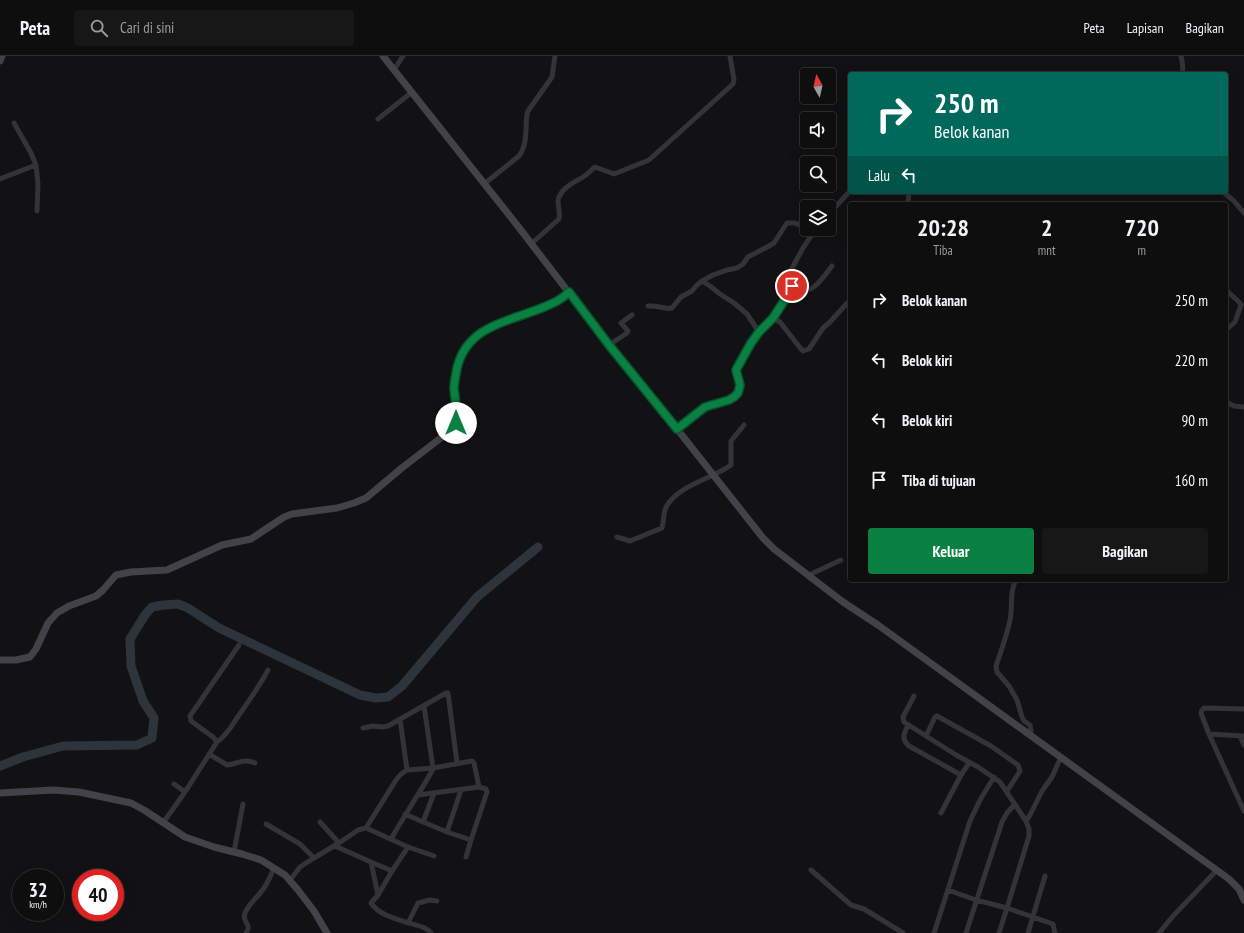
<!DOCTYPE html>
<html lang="id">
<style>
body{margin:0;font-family:"PT Sans Narrow",sans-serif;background:#171718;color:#f1f3f6;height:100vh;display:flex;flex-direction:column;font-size:15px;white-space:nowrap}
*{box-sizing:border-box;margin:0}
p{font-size:13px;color:#9b9c9e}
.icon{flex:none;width:22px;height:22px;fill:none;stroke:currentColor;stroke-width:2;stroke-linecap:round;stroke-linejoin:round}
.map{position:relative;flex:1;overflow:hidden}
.side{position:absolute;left:848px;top:146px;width:380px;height:380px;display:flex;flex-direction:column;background:#0e0e0f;border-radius:4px;box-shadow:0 4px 16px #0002,0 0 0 1px #2e2e2f}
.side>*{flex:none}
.banner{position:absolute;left:848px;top:16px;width:380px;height:122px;border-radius:4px;box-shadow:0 4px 16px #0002,0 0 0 1px #2e2e2f;background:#00695c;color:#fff;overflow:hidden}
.needle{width:26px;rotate:352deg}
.fabs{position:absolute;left:800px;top:12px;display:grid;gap:8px}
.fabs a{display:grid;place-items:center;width:36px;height:36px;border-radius:4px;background:#0e0e0f;box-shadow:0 4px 16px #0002,0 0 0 1px #2e2e2f;font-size:20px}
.speed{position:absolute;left:12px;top:813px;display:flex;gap:8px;font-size:20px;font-weight:700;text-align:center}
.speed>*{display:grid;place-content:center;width:52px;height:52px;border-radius:50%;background:#0e0e0f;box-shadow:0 4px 16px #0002,0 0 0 1px #2e2e2f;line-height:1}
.speed small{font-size:10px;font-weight:400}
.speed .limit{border:6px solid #d22;background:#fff;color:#111}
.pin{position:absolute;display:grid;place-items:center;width:34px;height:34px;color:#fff;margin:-17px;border:2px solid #fff;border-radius:50%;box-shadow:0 1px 4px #0007}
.me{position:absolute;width:44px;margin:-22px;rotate:0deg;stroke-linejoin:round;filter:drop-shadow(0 0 3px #0008)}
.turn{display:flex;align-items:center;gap:14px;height:84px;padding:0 20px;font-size:18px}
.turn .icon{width:52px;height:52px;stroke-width:2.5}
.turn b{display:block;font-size:28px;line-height:34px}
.then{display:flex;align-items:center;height:38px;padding:0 20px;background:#0003;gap:8px;font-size:15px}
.eta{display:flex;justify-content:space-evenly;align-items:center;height:68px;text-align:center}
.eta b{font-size:24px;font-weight:700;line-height:28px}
.action{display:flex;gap:8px;margin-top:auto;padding:8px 20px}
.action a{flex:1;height:46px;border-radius:4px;background:#0b8043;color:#fff;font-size:16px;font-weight:700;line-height:46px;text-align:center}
.action a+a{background:#171718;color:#f1f3f6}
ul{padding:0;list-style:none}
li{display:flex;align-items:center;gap:12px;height:60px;padding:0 20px}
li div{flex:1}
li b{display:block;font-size:15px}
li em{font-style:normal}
header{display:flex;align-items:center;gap:24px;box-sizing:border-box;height:56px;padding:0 20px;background:#0e0e0f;border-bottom:1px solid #2e2e2f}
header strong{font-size:19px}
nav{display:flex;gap:22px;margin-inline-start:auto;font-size:14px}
.search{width:280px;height:36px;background:#171718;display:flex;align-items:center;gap:10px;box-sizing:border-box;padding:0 14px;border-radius:4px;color:#9b9c9e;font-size:15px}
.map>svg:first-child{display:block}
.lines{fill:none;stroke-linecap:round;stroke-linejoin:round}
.river{stroke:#2d343b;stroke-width:9}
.street{stroke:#343438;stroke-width:5}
.secondary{stroke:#424348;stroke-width:7}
.route-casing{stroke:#07532c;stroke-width:10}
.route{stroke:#0b8043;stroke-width:7}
</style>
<header>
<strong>Peta</strong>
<div class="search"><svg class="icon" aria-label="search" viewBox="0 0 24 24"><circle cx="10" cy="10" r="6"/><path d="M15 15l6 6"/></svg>Cari di sini</div>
<nav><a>Peta</a><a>Lapisan</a><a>Bagikan</a></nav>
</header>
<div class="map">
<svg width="1244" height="877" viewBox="0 0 1244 877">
<rect width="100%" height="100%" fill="#121214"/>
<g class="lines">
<!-- river -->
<path class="river" d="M0,710L23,701L63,690L137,689L152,682L154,662L143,645L131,610L130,583L145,559L152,551L164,549L178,548L188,552L219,572L360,639L376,642L388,641L402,630L477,541L538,491"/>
<!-- street -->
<path class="street" d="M1181,0C1182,6 1184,12 1182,18
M394,14L403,0
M378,63L412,36
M14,67L31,97L36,109
M0,123L36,109L38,128L37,155
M484,128L519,100C528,88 525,73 527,58L528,55L552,21L555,0
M1223,136L1234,145L1244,157
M908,148L909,136
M829,158L850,135
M531,188L559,163C561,156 556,148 559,141C563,131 575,126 583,121C588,118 591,114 595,111L614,118L649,104L733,28L734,24L730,0
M791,234C813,240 820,225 832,210
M1226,234L1239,246L1241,249L1235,266L1226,274
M648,250C658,249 665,254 672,252L681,241L692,235L696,230L702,225
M773,262L780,266L801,293L803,295L809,293L823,272L830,266L850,244
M759,276L747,258L734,247L720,238L710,230L702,225L713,219L727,214L737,212L743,208L748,201L769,190L774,187L787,167H794L807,171
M609,289L627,277L628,275L621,267L632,259
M1226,346L1234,350L1244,351
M677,373C685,367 699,354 707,350C717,345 742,346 740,329C739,324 737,319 736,313L751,287L759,276L773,262L791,234L790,216L803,192L813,177L817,173
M617,481L630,485L662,472C664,465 663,458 666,451C678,429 712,423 731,409V385L744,369
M809,519L841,504
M1016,524C1009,536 1013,551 1010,564C1007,579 1001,595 996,610L997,616L1009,630L1017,644L1022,661L1024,665L1030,669L1031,675L1030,679
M914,640L903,661L904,666L956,699L978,711L1000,726L1026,765L1030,759L1042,735L1052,721L1061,701
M1244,653L1204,652L1202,654L1201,657L1209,678L1244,755
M908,669C904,677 901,683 909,690L961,719
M363,672L373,670L382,671L388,670L446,637H448L457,707
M1209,678L1244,680
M926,680L935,661L937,660L991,690L1018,709L1020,715L1007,735
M1240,680L1244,689
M217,686C226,680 231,671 237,662C248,646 259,631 268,614
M209,698L227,709C237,708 245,702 255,707
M407,714L433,712L472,705L474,707L479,731L418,739
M174,728L185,736
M941,757L961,719L969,707
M405,758L423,766L434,737
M423,766L447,776L461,734
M163,767L185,736L217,686L213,681L191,665L190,660L239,589
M266,768L300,788L314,802L300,811L290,824
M366,772L396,724L401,718L407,714L400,663
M447,776L471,784L487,736L486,733L479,731
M391,783C404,760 419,738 432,715L433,712L424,650
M339,787L358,774L366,772L408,791L392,815L371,806
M335,790L371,806L378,839L371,847C379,859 396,863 409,867C418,870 425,870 431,877
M408,791L434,800
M234,796L243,748
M466,801L471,784
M314,802L339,787L320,766
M811,814L851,849L864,853L903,877
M948,834L976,844L1007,852L1053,868L1055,877
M378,839L392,815
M408,867L418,847L430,844L437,845
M246,877C253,867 241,867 245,857C249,847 258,841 264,832C268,826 271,819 274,812
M934,877L970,765L980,744L994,721
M966,877L1002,766L1007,757L1015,748
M999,877L1007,852L1029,780V773L1026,765
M1028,877L1045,820
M1159,877L1173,860L1217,814"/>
<!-- secondary -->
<path class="secondary" d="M383,0L517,169L609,289L655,345L763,482L774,493L843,546L878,569L1229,823L1239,833L1244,844
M0,5L2,0
M0,604H16L30,601L36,593L48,567L57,557L69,550L96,540L103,534L116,519L131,516L167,514L222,489L251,483L284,461L292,458L337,452L354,447L366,442L403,411L446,378L455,369L457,364V353L455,327L460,303L462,297L470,286L479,278L492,270L551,248L569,236
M0,737L53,734L79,736L131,747L144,754L185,781L214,791L242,798L261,804L285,819L298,834L314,855L327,877"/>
</g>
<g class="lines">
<!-- route casing -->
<g class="route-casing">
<path id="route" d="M456,367C458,355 455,344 454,333C454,326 456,319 457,312C468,266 516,265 551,248C558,245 564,241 569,236L609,289L677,373L705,351L729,344L734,341L738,337L740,329L736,314L751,287L759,276L773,262L791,234L792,230"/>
</g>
<!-- route -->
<use href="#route" class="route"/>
</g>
</svg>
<div class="fabs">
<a><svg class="needle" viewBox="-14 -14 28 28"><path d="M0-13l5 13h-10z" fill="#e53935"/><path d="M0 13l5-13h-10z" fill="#9b9c9e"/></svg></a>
<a><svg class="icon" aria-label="sound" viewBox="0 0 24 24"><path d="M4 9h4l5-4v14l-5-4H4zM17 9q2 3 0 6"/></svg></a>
<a><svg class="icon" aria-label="search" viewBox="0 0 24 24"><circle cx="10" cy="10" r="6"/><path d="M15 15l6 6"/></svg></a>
<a><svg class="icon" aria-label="layers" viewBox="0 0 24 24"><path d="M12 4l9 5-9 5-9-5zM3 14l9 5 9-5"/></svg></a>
</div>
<div class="speed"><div>32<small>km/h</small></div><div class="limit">40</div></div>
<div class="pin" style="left:792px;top:230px;background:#d93025"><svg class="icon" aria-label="arrive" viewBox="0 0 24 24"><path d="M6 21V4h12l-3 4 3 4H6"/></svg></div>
<svg class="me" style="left:456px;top:367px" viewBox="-20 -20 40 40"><circle r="19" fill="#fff"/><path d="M0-13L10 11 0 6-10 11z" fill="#0b8043"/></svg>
<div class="banner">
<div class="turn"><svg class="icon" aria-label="right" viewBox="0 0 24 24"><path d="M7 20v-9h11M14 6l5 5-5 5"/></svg><div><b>250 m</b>Belok kanan</div></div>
<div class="then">Lalu<svg class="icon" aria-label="left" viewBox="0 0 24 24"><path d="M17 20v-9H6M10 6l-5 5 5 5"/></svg></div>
</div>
<section class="side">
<div class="eta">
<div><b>20:28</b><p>Tiba</p></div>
<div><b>2</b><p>mnt</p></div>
<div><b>720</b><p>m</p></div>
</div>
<ul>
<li><svg class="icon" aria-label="right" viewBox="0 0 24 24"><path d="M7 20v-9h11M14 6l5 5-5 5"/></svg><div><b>Belok kanan</b></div><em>250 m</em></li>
<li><svg class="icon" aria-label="left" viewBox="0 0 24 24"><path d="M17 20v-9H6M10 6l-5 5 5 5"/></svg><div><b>Belok kiri</b></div><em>220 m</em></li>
<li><svg class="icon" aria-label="left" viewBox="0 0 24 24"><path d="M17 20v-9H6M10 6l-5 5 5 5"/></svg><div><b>Belok kiri</b></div><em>90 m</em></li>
<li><svg class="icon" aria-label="arrive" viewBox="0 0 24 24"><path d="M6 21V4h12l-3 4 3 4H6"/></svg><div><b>Tiba di tujuan</b></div><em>160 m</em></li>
</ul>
<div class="action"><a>Keluar</a><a>Bagikan</a></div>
</section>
</div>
